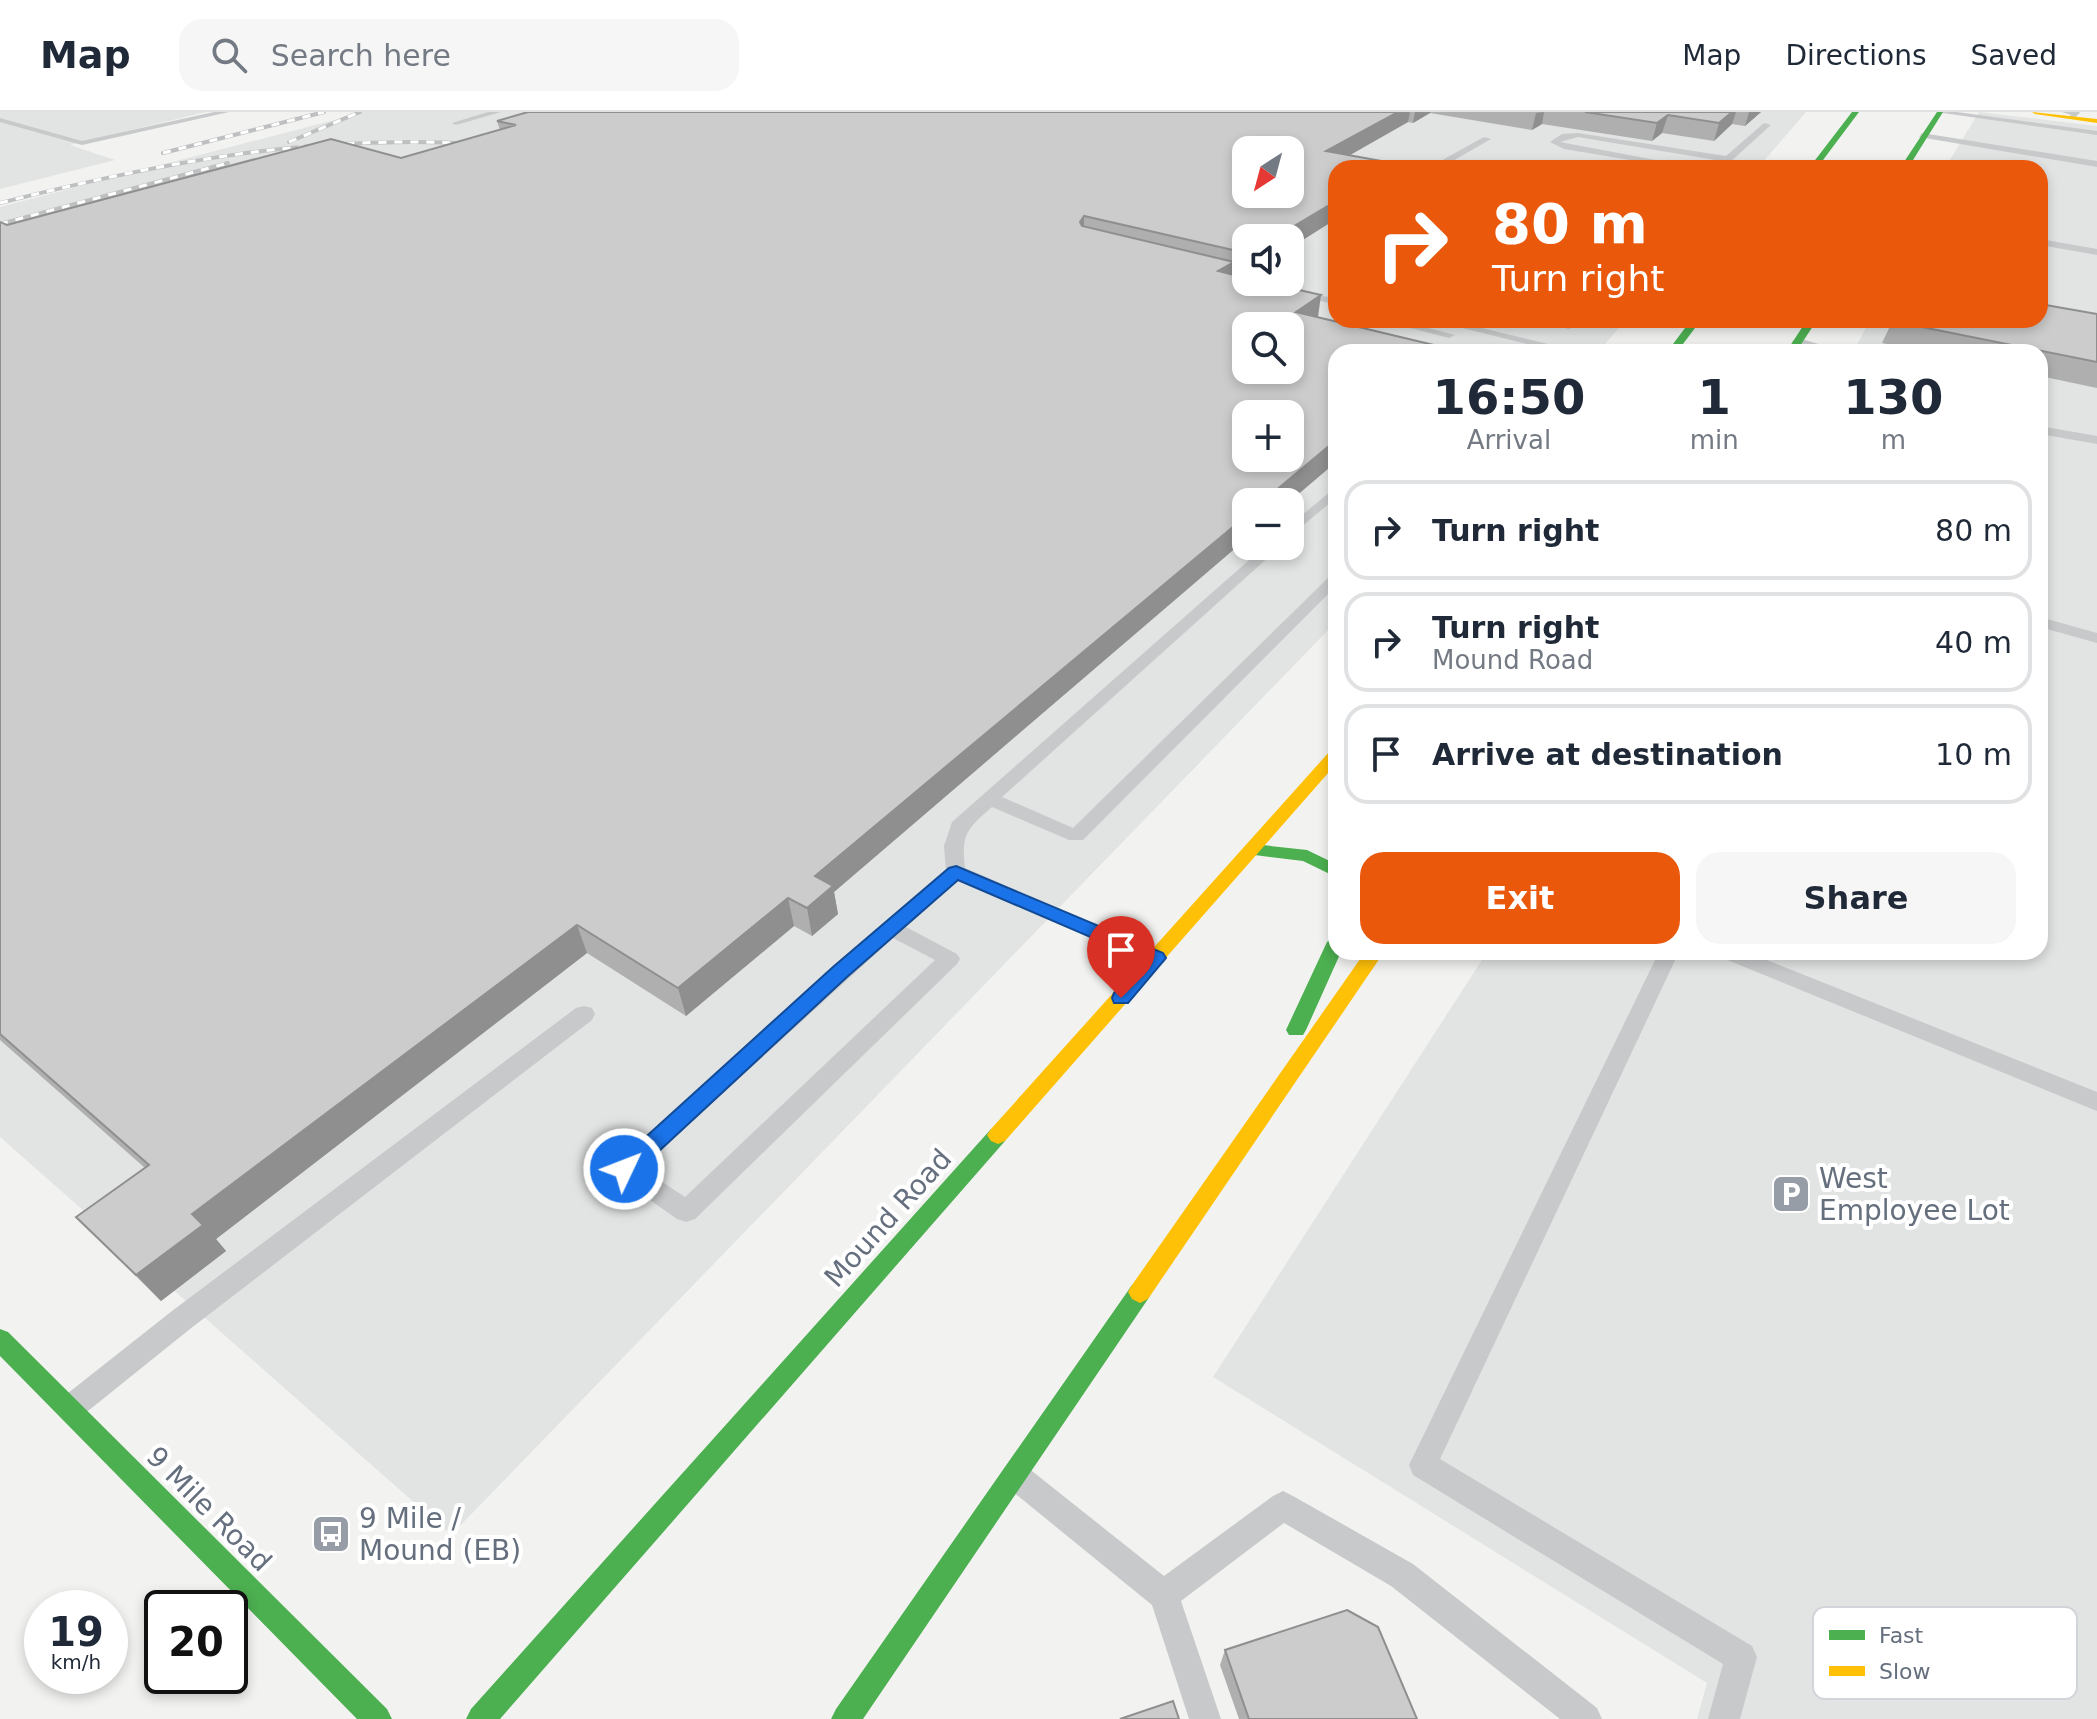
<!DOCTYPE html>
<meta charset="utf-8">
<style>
body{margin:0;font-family:"DejaVu Sans",sans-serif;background:#f6f6f7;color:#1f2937;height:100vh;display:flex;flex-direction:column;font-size:30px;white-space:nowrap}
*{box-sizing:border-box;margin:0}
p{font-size:26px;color:#747a83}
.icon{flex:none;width:44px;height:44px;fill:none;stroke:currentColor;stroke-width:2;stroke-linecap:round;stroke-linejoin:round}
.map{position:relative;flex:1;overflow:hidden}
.details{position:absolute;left:1328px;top:232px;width:720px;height:616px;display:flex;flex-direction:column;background:#fff;border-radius:24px;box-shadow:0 4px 12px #0003}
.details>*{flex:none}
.guide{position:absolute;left:1328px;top:48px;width:720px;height:168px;border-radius:24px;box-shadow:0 4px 12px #0003;background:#ea580c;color:#fff;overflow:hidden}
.needle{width:52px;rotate:216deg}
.buttons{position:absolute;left:1232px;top:24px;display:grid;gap:16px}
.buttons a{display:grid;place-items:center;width:72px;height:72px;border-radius:16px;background:#fff;box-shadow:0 4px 12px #0003;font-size:40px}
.speed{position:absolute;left:24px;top:1478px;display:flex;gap:16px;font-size:40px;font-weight:700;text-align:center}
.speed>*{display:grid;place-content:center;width:104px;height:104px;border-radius:50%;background:#fff;box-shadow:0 4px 12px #0003;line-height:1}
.speed small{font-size:20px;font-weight:400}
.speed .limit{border:4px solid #111;border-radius:12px;background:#fff;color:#111}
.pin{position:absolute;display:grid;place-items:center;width:68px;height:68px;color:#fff;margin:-82px -34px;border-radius:50% 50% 50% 0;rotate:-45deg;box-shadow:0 0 8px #0007}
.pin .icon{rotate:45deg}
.me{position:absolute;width:88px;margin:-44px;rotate:47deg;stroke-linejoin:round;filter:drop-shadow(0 0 6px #0008)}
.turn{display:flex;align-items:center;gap:28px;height:168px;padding:0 32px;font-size:36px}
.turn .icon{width:104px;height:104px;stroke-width:2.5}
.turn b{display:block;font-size:56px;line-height:68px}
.eta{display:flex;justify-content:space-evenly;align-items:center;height:136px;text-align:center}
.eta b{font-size:48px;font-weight:600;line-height:56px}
.button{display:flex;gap:16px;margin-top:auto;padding:16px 32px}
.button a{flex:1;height:92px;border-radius:24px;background:#ea580c;color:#fff;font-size:32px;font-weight:600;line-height:92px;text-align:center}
.button a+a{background:#f6f6f7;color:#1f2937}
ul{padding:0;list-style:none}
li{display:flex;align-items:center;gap:24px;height:100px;margin:0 16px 12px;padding:0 16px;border:4px solid #e0e1e3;border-radius:24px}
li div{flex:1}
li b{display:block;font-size:30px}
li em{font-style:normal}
header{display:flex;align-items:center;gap:48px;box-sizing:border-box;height:112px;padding:0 40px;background:#fff;border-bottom:2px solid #e0e1e3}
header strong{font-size:38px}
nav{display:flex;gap:44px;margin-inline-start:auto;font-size:28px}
.search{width:560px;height:72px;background:#f6f6f7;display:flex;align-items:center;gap:20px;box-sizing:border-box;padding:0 28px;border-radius:24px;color:#747a83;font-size:30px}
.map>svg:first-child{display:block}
.built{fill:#e2e4e3;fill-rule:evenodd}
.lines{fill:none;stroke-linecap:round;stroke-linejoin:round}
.lane{fill:#c8c9ca;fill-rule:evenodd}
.fast{fill:#4caf50;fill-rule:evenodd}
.slow{fill:#ffc107;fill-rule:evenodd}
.rail-casing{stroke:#bebfc1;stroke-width:4}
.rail{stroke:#fff;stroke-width:3;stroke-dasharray:8;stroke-linecap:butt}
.wall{fill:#afafb0}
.shaded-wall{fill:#8f8f90}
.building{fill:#cccccd;stroke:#8f8f90;stroke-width:2;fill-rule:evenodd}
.route{fill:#1a73e8;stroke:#114b97;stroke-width:2}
.labels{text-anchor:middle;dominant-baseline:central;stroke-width:8;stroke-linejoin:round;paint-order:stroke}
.near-poi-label{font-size:28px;fill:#656f7e;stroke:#fff;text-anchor:start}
.near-street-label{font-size:28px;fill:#656f7e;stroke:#fff}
.key{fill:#fff;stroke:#d1d4d8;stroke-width:2}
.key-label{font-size:22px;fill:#656f7e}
</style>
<header>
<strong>Map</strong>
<div class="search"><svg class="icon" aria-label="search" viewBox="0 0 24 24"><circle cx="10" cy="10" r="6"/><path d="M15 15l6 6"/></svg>Search here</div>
<nav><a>Map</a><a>Directions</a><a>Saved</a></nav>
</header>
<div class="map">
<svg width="2097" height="1607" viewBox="0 0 2097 1607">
<rect width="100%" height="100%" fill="#f2f3f1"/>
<!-- built -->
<path class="built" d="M0,0H206L70,33L115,48L0,77Z
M365,0H1806L1758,56H1336V208H1626L1598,240H1336V510L451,1423L0,1025V95ZM1246,38H1290V82H1246ZM1246,126H1290V170H1246ZM1246,214H1290V258H1246ZM1246,302H1290V346H1246ZM1246,390H1290V434H1246Z
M1979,0L2097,14V1607H1697L1707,1571L1213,1265L1487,840H2040V240H1853L1870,208H2040V56H1945Z"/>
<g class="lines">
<!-- lane -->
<path class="lane" d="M214,0H229L82,33L0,10V6L82,29Z
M488,0H501L456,13L452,11Z
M1936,0H1957L2097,19V23Z
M2062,0H2079L2080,1L2073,7L2069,5L2071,3Z
M1764,11L1771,13L1729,51L1775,56H1715L1721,49L1578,25L1560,30L1698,56H1678L1564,37L1550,30L1562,22L1578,21L1726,44Z
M1922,21L2097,49V55L1919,25Z
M1484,25L1491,27L1451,50L1464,56L1442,52L1444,47Z
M2040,127L2097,137V143L2040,133Z
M1247,170H1265L1336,187V193Z
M1379,208H1398L1455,223L1449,226Z
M1430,208H1449L1581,240H1560Z
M1535,208L1568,210L1588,208L1569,217Z
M1798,226L1839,238L1841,240H1823L1794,231L1792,229Z
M2040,314L2097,324V332L2040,322Z
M1336,375V386L1290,424V413Z
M1265,434H1281L1002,685L1073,716L1331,463L1336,462V474L1083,728H1069L992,695C967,717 961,722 965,756L1164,841L1167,846L1164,851H1150L958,769L906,815L957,842L960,847L957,852L695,1107L686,1110L677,1107L616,1064L612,1057L616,1050L833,855L946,758L944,734L952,710ZM893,826L935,848L685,1085L641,1056Z
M2040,505L2097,521V531L2040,515Z
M1659,840H1679L1440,1347L1752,1534L1757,1545L1740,1607H1708L1723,1552L1413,1363L1409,1353Z
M1717,840H1747L2097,980V999L1720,845Z
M584,894L592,896L595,902L592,908L190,1217L83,1303L73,1307L63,1303L59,1294L63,1285L172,1199L576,896Z
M1017,1351L1027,1355L1164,1464L1273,1384L1283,1379L1293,1384L1413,1452L1597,1596L1602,1607H1560L1391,1474L1284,1411L1181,1489L1221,1607H1189L1152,1493L1007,1375L1003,1365L1007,1355Z"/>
<!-- fast -->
<path class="fast" d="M1852,0H1859L1817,56H1809Z
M1937,0H1943L1908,56H1900Z
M1691,208H1701L1677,240H1667Z
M1807,208H1817L1796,240H1786Z
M1253,732L1307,738L1336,752V765L1303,749L1247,742L1244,738Z
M1336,823V840H1341L1306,918L1303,923H1289L1286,918L1327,830Z
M998,1014L1005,1017L1009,1023L1005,1029L500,1607H466L471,1597L991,1017Z
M1140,1169L1148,1173L1152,1180L1148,1187L863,1607H831L836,1597L1132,1173Z
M0,1217L8,1220L387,1597L392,1607H357L0,1244Z"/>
<!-- slow -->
<path class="slow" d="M2032,0L2097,7V11L2035,2Z
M1336,637V652L1005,1029L998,1032L991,1029L987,1023L991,1017L1330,639Z
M1365,840H1384L1148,1187L1140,1191L1132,1187L1128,1180L1132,1173Z"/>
<!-- rail casing -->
<g class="rail-casing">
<path id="rail" d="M289,30L360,0
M163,41L324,0
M0,91C163,50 309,22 478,32
M0,112L228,51"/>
</g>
<!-- rail -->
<use href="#rail" class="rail"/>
</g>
<!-- wall -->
<path class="wall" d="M528,0H1761L1745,14L1732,12L1714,29L1662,21L1652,29L1542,12L1532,18L1430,1L1413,11L1408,10L1349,43L1398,52L1397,56H1336V107L1290,136L1246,126V163L1233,160V163L1318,205L1336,240V350L1289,390H1246V427L834,780L838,802L812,824L794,814L686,904L587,841L216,1127L226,1139L161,1189L76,1105L145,1056L0,928V110L7,113L401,46L500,18L497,9Z
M2097,202V276L2040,264V240H1924L1882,231L1893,208Z
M1225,1538L1417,1607H1239L1220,1553Z"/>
<!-- shaded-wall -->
<path class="shaded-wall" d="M1398,0H1410L1408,10L1324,58L1326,39Z
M1415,0H1431L1430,1L1413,11Z
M1544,0L1542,12L1532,18L1536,1Z
M1732,0H1736L1732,12L1714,29L1719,11Z
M1749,0H1761L1745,14Z
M1668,3L1662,21L1652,29L1657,11Z
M1336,89V107L1290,136V126H1274Z
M1084,104V124L1080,110Z
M1234,150L1232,171L1218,159Z
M1321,183L1318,205L1296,200Z
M1336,328V350L1289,390H1262Z
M1246,404V427L834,780L838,802L812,824L807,796L815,764Z
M788,786L794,814L686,904L678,876Z
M577,813L587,841L216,1127L226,1139L161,1189L136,1163L192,1102Z"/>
<!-- building -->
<path class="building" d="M528,0H1398L1326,39L1398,52L1391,56H1336V89L1274,126H1246V141L1084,104L1080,110L1082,114L1234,150L1218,159L1246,166V170H1265L1321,183L1296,200L1463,240H1336V328L1262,390H1246V404L815,764L833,774L807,796L788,786L678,876L577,813L192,1102L203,1113L136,1163L76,1105L149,1053L0,922V110L7,113L331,27L401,46L516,13L497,9ZM1246,38H1290V82H1246ZM1246,214H1290V258H1246ZM1246,302H1290V346H1246Z
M1585,0H1732L1719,11L1668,3L1657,11Z
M2040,192L2097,202V250L1892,209L2040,208Z
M1347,1498L1378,1515L1417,1607H1249L1225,1538Z
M1173,1589L1179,1607H1120Z"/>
<!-- route -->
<path class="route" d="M956,754L1163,841L1166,846L1128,891H1114L1112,886L1114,881L1144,848L958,768L847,865L632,1064L624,1066L617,1064L614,1057L617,1051L833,855L949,756Z"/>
<!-- icons -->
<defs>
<g id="parking-square" transform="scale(2)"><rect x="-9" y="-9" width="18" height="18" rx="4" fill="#969da6" stroke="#fff"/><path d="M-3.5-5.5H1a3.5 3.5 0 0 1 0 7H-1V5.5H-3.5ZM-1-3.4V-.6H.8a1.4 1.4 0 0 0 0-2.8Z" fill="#fff"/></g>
<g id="bus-square" transform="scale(2)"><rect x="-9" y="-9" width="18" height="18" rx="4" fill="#969da6" stroke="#fff"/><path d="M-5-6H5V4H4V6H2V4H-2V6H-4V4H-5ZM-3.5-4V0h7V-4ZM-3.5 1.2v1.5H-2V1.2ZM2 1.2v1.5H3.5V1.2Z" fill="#fff"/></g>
</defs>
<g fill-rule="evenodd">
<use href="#parking-square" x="1791" y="1082"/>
<use href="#bus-square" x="331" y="1422"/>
</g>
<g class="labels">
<!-- near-poi labels -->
<g class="near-poi-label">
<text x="1819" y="1066">West<tspan x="1819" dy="32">Employee Lot</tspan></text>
<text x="359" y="1406">9 Mile /<tspan x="359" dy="32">Mound (EB)</tspan></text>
</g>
<!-- near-street labels -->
<g class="near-street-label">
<text transform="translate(888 1106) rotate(-48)">Mound Road</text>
<text transform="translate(209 1397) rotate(45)">9 Mile Road</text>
</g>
</g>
<!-- legend -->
<rect x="1813" y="1495" width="264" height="92" rx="12" class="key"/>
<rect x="1829" y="1518" width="36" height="10" fill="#4caf50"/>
<rect x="1829" y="1554" width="36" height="10" fill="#ffc107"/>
<g class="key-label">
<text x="1879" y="1531">Fast</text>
<text x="1879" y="1567">Slow</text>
</g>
</svg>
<div class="buttons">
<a><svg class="needle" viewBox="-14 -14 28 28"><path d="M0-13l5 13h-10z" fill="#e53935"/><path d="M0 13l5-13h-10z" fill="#747a83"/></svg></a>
<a><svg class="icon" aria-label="sound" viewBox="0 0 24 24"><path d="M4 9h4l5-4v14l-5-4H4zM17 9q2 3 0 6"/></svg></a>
<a><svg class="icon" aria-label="search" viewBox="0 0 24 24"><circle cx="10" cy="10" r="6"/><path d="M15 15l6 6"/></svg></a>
<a>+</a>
<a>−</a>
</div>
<div class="speed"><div>19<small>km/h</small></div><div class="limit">20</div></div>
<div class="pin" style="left:1121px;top:886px;background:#d93025"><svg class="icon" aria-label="arrive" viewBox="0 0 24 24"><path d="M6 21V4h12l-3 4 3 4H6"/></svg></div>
<svg class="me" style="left:624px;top:1057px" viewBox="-20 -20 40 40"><circle r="17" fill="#1a73e8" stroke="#fff" stroke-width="3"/><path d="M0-11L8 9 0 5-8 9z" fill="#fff"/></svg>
<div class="guide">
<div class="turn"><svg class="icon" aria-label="right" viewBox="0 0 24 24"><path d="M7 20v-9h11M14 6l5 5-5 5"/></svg><div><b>80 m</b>Turn right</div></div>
</div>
<section class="details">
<div class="eta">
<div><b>16:50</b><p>Arrival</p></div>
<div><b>1</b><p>min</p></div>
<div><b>130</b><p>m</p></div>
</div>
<ul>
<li><svg class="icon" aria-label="right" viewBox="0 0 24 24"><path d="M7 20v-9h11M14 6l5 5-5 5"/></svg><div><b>Turn right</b></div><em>80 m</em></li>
<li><svg class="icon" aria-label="right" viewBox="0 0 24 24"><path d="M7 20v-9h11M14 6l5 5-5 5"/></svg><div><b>Turn right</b><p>Mound Road</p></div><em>40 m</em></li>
<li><svg class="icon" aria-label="arrive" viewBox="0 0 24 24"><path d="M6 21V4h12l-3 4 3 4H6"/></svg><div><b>Arrive at destination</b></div><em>10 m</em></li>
</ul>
<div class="button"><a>Exit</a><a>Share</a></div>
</section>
</div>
